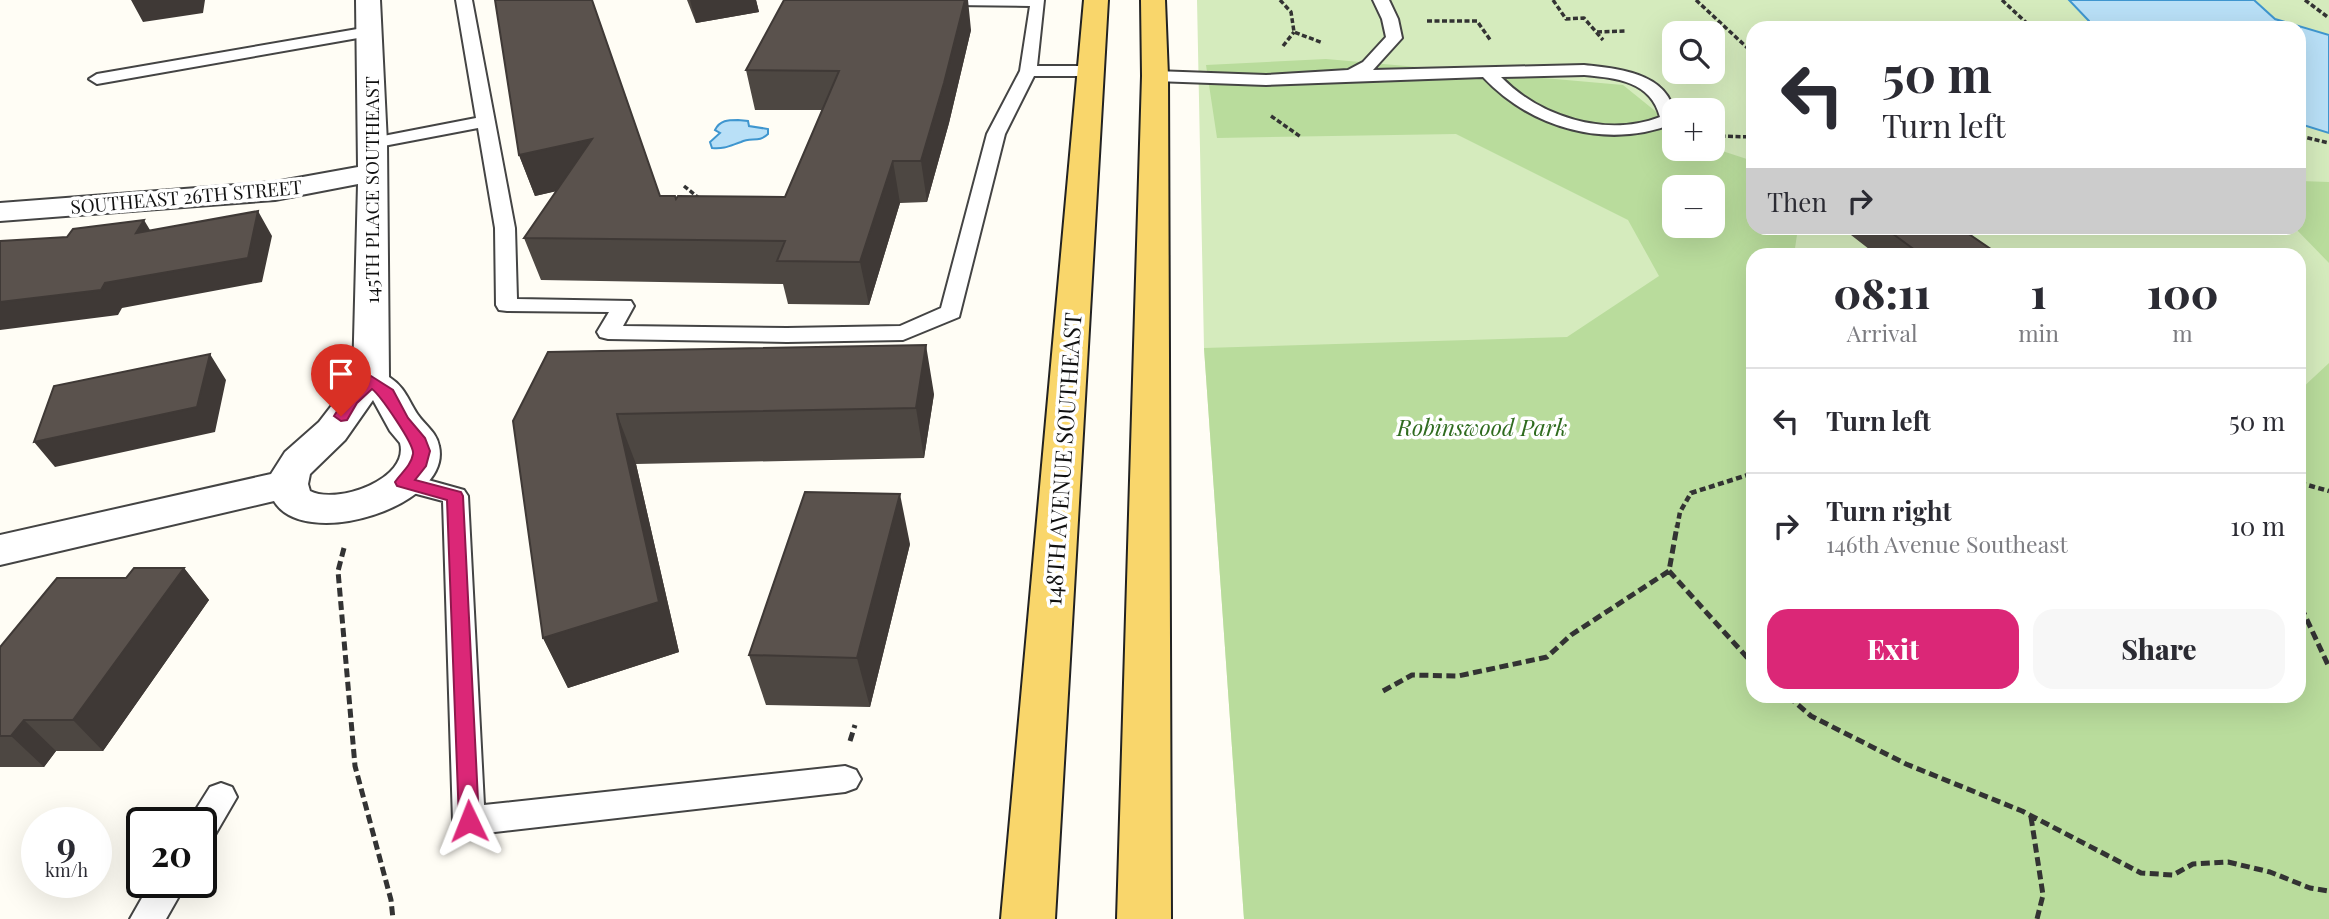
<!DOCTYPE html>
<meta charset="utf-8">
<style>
body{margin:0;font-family:"Playfair Display",serif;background:#f7f7f7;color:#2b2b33;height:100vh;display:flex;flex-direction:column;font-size:26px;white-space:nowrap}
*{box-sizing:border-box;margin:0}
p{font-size:23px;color:#7c7c81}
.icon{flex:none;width:38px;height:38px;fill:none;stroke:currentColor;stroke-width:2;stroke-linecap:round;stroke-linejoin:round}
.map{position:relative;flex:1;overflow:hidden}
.drawer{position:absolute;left:1746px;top:248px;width:560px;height:455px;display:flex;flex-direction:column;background:#fff;border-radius:21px;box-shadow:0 7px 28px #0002}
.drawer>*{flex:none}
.guide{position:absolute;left:1746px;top:21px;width:560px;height:214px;border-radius:21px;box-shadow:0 7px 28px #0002;background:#fff;color:#2b2b33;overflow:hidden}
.fabs{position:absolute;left:1662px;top:21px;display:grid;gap:14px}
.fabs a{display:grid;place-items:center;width:63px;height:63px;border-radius:14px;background:#fff;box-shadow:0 7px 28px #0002;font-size:35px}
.speed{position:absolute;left:21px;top:807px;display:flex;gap:14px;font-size:35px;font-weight:700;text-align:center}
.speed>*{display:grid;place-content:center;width:91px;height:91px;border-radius:50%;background:#fff;box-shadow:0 7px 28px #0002;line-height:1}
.speed small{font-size:18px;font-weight:400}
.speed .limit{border:4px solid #111;border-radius:10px;background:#fff;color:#111}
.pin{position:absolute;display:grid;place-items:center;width:60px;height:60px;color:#fff;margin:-72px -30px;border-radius:50% 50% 50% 0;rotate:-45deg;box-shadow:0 0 7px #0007}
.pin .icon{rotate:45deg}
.me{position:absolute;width:77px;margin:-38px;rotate:358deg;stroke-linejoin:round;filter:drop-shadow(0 0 5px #0008)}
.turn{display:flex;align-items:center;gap:24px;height:147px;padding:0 21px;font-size:32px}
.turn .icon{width:91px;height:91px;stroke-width:2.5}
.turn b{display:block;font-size:49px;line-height:60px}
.then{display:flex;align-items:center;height:66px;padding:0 21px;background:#0003;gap:14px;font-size:26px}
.eta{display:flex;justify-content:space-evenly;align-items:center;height:119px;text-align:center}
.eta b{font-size:42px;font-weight:800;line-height:49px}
.primary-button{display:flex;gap:14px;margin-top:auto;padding:14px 21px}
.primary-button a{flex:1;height:80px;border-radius:21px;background:#db2777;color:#fff;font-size:28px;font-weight:800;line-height:80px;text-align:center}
.primary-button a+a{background:#f7f7f7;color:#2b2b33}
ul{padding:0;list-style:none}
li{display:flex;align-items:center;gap:21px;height:105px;padding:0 21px;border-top:2px solid #e1e1e2}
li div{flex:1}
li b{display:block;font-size:26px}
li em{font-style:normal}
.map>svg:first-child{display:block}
.green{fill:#d5ebbd;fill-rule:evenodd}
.forest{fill:#b9dc9c;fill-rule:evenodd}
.water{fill:#b9e0f7;stroke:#3f96cf;stroke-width:2}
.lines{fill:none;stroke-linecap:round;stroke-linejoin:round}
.lane-casing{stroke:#444;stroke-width:4}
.street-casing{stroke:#444;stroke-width:4}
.primary-casing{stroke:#222;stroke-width:4}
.path-far2{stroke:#333;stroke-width:3.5;stroke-dasharray:5 2.5;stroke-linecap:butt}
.path-far1{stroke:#333;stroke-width:4.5;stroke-dasharray:6 3.5;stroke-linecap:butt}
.path{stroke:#333;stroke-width:5;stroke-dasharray:9 4.5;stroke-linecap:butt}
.lane{fill:#fff;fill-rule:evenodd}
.street{fill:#fff;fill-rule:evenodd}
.primary{fill:#f9d66b;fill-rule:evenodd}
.wall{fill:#4d4742}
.shaded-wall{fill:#3f3936}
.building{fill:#5a524d;stroke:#3f3936;stroke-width:2}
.route{fill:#db2777;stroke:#8e194d;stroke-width:2}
.labels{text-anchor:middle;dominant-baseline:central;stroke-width:7;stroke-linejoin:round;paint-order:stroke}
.far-street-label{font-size:19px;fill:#111;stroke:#fff}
.park-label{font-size:23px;font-style:italic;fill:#2f6b1f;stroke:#fff}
.street-label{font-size:23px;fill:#111;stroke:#fff}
</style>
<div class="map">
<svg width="2329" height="919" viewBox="0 0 2329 919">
<rect width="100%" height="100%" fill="#fffdf5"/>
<!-- green -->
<path class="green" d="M1197,0H2329V919H1244L1204,348ZM1754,28H2300V228H1754ZM1675,33H1713V72H1675ZM1675,110H1713V149H1675ZM1675,187H1713V226H1675ZM1754,256H2300V696H1754Z"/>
<!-- forest -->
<path class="forest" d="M1326,59L1623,85L1675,127V149L1713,148L1753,161L1754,228H1798L1794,255L1754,256V696H2300V390L2329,363V919H1244L1204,348L1567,337L1659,276L1628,220L1456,134L1217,138L1206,65ZM1675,187H1713V226H1675Z
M2300,181L2329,182V263L2295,228H2300Z"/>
<!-- water -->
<path class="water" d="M2069,0H2254L2275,19L2329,35V133L2300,124V28H2089V21Z
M738,120L748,121L749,126L768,129V134C759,143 751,137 741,142C729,146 725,149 712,148L710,142L720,133L715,130C720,120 728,120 738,120Z"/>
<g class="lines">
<!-- lane casing -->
<g class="lane-casing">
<path id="lane" d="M456,0H472L515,228L517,299L631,301L634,306L623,326L787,328L900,326L941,308L987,134L1020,71L1030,6L952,5L944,0H1044L1037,66H1090L1098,71L1090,76H1034L1005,134L959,317L903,340L787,342L608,339L600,337L597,332L609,312L507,311L499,310L496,305L495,228L478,128L373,148L364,143L373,138L476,118Z
M1373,0H1389L1398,19L1402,38L1373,70L1584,65C1624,69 1675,75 1675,123C1608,150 1532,129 1483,77L1266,85L1155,81L1147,76L1155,71L1266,75L1348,70L1363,62L1386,37L1382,19ZM1584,75C1616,78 1651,81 1660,117C1606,138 1540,117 1501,77Z
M369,27L375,29L377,32L375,35L97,84L89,79L97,74Z
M403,473L464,490L468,496L484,805L845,766L856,770L861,779L856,788L845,792L469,835L458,831L453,821L443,501L394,488L391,482L394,476Z
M221,783L232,787L237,797L212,840L201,844V822H188L210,787Z
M151,882H187L166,919H130Z"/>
</g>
<!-- street casing -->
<g class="street-casing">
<path id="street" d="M356,0H380L387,143L389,377C405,387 408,400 418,415C425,425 437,433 439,446C453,506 304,552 274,501L0,565V535L271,474L285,452L319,422L353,378L358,184L275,200L0,221V203L275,182L358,167ZM373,400L390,431L400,443C410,479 337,505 310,491L308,484L310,474L345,440Z"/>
</g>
<!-- primary casing -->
<g class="primary-casing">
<path id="primary" d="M1084,0H1108L1055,919H1001Z
M1141,0H1165L1168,76L1171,919H1117L1142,76Z"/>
</g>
<!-- path-far2 -->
<path class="path-far2" d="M1280,0L1291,12L1294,32L1323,43
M1553,0L1566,19L1584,18L1603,40
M1696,0L1754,54
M2002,0L2032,28
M2305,0L2329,18
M1427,21H1477L1491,41
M1597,32L1627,31
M1283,46L1294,32
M1271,116L1301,137
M1713,136L1754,137
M2300,136L2329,143
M684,186L700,199"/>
<!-- path-far1 -->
<path class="path-far1" d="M2300,483L2329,491
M1677,528L1680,512L1691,493L1754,473"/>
<!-- path -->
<path class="path" d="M344,548L338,571L355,766L391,900L393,919
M1669,571L1754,665
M2301,607L2329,667
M1383,691L1412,675L1458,676L1547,657L1571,635L1669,571L1677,526
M1788,696L1811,716L1906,764L2022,811L2141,873L2173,875L2193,864L2228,862L2270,872L2310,888L2329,891
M850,741L855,725
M2031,817L2043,895L2037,919"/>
<!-- lane -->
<use href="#lane" class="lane"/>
<!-- street -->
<use href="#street" class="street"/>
<!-- primary -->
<use href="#primary" class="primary"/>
</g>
<!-- wall -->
<path class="wall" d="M687,0H756L759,12L696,23Z
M971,30L949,123L927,202L900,203L869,305L788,304L783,284L541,280L524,238L556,191L535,196L519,155L660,196L676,199L785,197L822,110H755L746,70Z
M1854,228H1960L2001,256H1878L1851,235Z
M934,394L924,458L636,464L679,652L568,688L543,638L513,421Z
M910,544L870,707L766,705L749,655Z
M184,568L209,600L103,751H56L44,767H0V647L126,578Z"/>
<!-- shaded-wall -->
<path class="shaded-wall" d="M131,0H205L203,13L143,22Z
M690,0H756L759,12L696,23Z
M965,0H968L971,30L949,123L927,202L921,161Z
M592,139L606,180L535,196L519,155Z
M893,161L900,203L869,305L860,262Z
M258,211L272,236L262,282L122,308L118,315L0,330V302L105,283Z
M144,220L159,245L136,233Z
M926,345L934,394L924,458L916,408Z
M210,354L226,380L215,432L55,467L34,442Z
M617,414L636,464L679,652L568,688L543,638Z
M900,494L910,544L870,707L857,658Z
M184,568L209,600L103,751L73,720Z
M24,720L56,751L44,767L11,736Z"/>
<!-- building -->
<path class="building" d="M495,0H592L660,196H675L676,199L678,196L785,197L839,71L746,70L784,0H965L944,83L921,161H893L860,262L777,261L785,241L524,238L592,139L519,155Z
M258,211L248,258L105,283L101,290L0,302V241L67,237L73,229L144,220L136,233Z
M1885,228H1960L2001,256H1923Z
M926,345L916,408L617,414L659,602L543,638L513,421L548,352Z
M210,354L197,407L34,442L54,386Z
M805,492L900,494L857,658L749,655Z
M134,568H184L73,720H24L11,736H0V647L57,578H126Z"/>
<!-- route -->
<path class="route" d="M371,376L393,390L408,418L425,438L430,451L426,466L415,480L461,492L463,496L479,821L476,827L469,830L462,827L459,821L447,500L397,486L395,482C401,473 411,466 413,454C415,445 380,395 372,389L357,403L347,420L341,421L334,416C343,402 354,382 371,376Z"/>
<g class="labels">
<!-- far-street labels -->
<g class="far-street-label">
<text transform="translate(371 190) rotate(-90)">145TH PLACE SOUTHEAST</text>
<text transform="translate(186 196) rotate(-5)">SOUTHEAST 26TH STREET</text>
</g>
<!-- park labels -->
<g class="park-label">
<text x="1482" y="426">Robinswood Park</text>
</g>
<!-- street labels -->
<g class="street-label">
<text transform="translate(1062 459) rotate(-86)">148TH AVENUE SOUTHEAST</text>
</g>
</g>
</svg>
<div class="fabs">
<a><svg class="icon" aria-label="search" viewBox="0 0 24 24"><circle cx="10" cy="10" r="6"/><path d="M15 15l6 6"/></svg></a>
<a>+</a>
<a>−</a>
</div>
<div class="speed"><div>9<small>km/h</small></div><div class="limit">20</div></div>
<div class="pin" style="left:341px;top:416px;background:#d93025"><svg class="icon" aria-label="arrive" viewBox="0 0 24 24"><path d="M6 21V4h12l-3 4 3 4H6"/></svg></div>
<svg class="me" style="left:469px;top:821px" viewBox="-20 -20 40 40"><path d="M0-17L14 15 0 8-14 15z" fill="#db2777" stroke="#fff" stroke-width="4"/></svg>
<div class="guide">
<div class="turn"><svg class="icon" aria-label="left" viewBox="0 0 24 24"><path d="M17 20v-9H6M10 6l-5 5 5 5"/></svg><div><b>50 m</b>Turn left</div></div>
<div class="then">Then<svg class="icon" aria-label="right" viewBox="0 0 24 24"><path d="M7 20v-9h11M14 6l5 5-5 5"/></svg></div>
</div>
<section class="drawer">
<div class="eta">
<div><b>08:11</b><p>Arrival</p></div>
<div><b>1</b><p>min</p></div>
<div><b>100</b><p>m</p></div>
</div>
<ul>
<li><svg class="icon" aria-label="left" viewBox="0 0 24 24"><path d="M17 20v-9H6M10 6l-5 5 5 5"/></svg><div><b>Turn left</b></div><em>50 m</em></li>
<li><svg class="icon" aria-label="right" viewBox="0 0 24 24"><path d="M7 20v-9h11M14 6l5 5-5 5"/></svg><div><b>Turn right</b><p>146th Avenue Southeast</p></div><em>10 m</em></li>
</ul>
<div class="primary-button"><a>Exit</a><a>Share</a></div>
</section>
</div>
